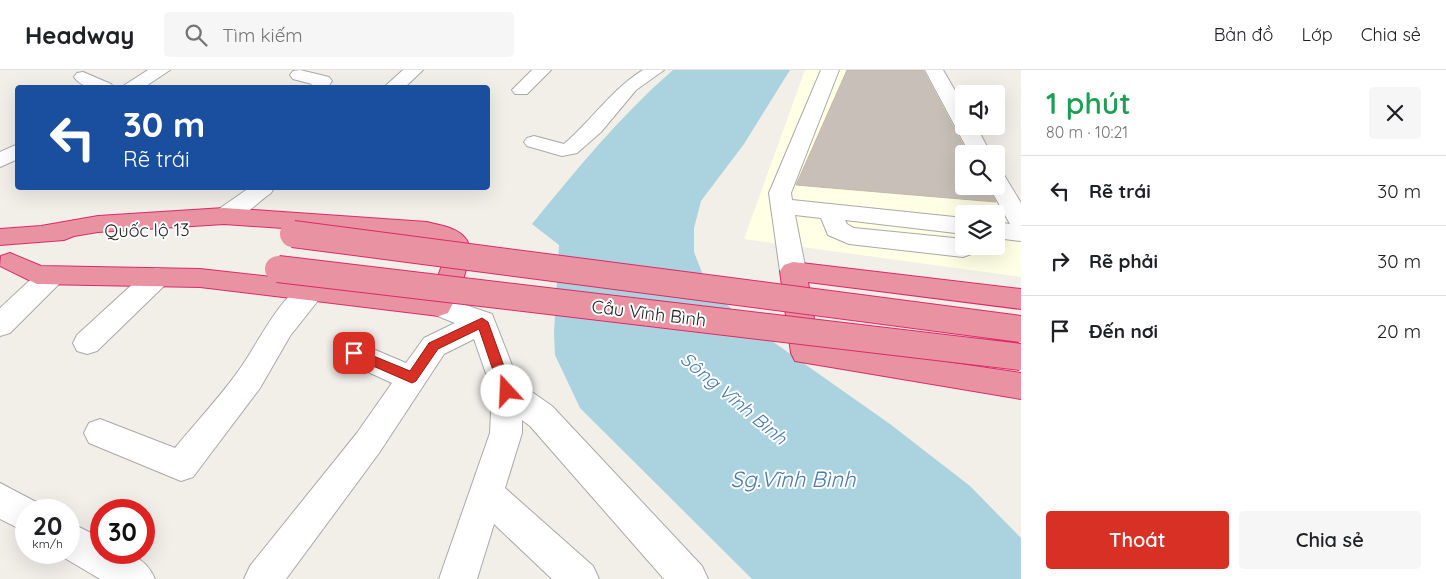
<!DOCTYPE html>
<html lang="vi">
<meta charset="utf-8">
<style>
body{margin:0;font-family:Quicksand,sans-serif;background:#f6f6f6;color:#202124;height:100vh;display:flex;flex-direction:column;font-size:19px;white-space:nowrap}
*{box-sizing:border-box;margin:0}
p{font-size:16px;color:#757577}
.icon{flex:none;width:28px;height:28px;fill:none;stroke:currentColor;stroke-width:2;stroke-linecap:round;stroke-linejoin:round}
.map{position:relative;flex:1;overflow:hidden}
.sheet{display:flex;flex-direction:column;background:#fff;width:425px}
.sheet>*{flex:none}
.guide{position:absolute;left:15px;top:15px;width:475px;height:105px;border-radius:5px;box-shadow:0 5px 20px #0002;background:#1a4fa0;color:#fff;overflow:hidden}
.fabs{position:absolute;left:955px;top:15px;display:grid;gap:10px}
.fabs a{display:grid;place-items:center;width:50px;height:50px;border-radius:5px;background:#fff;box-shadow:0 5px 20px #0002;font-size:25px}
.speed{position:absolute;left:15px;top:429px;display:flex;gap:10px;font-size:25px;font-weight:700;text-align:center}
.speed>*{display:grid;place-content:center;width:65px;height:65px;border-radius:50%;background:#fff;box-shadow:0 5px 20px #0002;line-height:1}
.speed small{font-size:12px;font-weight:400}
.speed .limit{border:8px solid #d22;background:#fff;color:#111}
.pin{position:absolute;display:grid;place-items:center;width:42px;height:42px;color:#fff;margin:-21px;border-radius:10px;box-shadow:0 2px 8px #0006}
.me{position:absolute;width:55px;margin:-28px;rotate:340deg;stroke-linejoin:round;filter:drop-shadow(0 0 4px #0008)}
.turn{display:flex;align-items:center;gap:18px;height:105px;padding:0 25px;font-size:22px}
.turn .icon{width:65px;height:65px;stroke-width:2.5}
.turn b{display:block;font-size:35px;line-height:42px}
.round{display:grid;place-items:center;flex:none;width:52px;height:52px;border-radius:5px;background:#f6f6f6}
.headline{display:flex;align-items:center;justify-content:space-between;height:85px;padding:0 25px}
h1{font-size:30px;font-weight:600;line-height:38px;color:#1e9e55}
.button{display:flex;gap:10px;margin-top:auto;padding:10px 25px}
.button a{flex:1;height:58px;border-radius:5px;background:#d93025;color:#fff;font-size:20px;font-weight:600;line-height:58px;text-align:center}
.button a+a{background:#f6f6f6;color:#202124}
ul{padding:0;list-style:none}
li{display:flex;align-items:center;gap:15px;height:70px;padding:0 25px;border-top:1px solid #e0e0e0}
li div{flex:1}
li b{display:block;font-size:19px}
li em{font-style:normal}
header{display:flex;align-items:center;gap:30px;box-sizing:border-box;height:70px;padding:0 25px;background:#fff;border-bottom:1px solid #e0e0e0}
header strong{font-size:24px}
nav{display:flex;gap:28px;margin-inline-start:auto;font-size:18px}
.search{width:350px;height:45px;background:#f6f6f6;display:flex;align-items:center;gap:12px;box-sizing:border-box;padding:0 18px;border-radius:5px;color:#757577;font-size:19px}
main{display:flex;flex:1;min-height:0}
.map>svg:first-child{display:block}
.education{fill:#ffffe5;fill-rule:evenodd}
.water{fill:#aad3df}
.building{fill:#c7bfb8;stroke:#c4b6ab}
.lines{fill:none;stroke-linecap:round;stroke-linejoin:round}
.minor-casing{stroke:#a9a9a9;stroke-width:2}
.highway-casing{stroke:#dc2a67;stroke-width:2}
.minor{fill:#fff;fill-rule:evenodd}
.highway{fill:#e892a2;fill-rule:evenodd}
.highway-bridge-casing{stroke:#dc2a67;stroke-width:28;stroke-linecap:butt}
.highway-bridge{stroke:#e892a2;stroke-width:26}
.route{fill:#d93025;stroke:#8d1f18}
.labels{text-anchor:middle;dominant-baseline:central;stroke-width:4;stroke-linejoin:round;paint-order:stroke}
.street-label{font-size:18px;fill:#222;stroke:#fff}
.water-label{font-size:19px;font-style:italic;fill:#4a7aab;stroke:#fff}
.near-water-label{font-size:22px;font-style:italic;fill:#4a7aab;stroke:#fff}
</style>
<header>
<strong>Headway</strong>
<div class="search"><svg class="icon" aria-label="search" viewBox="0 0 24 24"><circle cx="10" cy="10" r="6"/><path d="M15 15l6 6"/></svg>Tìm kiếm</div>
<nav><a>Bản đồ</a><a>Lớp</a><a>Chia sẻ</a></nav>
</header>
<main>
<div class="map">
<svg width="1021" height="509" viewBox="0 0 1021 509">
<rect width="100%" height="100%" fill="#f2efe9"/>
<!-- education -->
<path class="education" d="M805,0H937L964,56L988,84H964V116H996V97L1021,138V207L744,169ZM964,144H996V176H964Z"/>
<!-- water -->
<path class="water" d="M673,0H790L744,74L701,131L694,158V182L703,205L721,229L752,257L890,354L970,416L1021,468V509H752L580,338L555,285L554,263L559,175L532,154C576,100 620,46 673,0Z"/>
<!-- building -->
<path class="building" d="M847,0H923L968,84H964V116H987L996,132L796,115Z"/>
<g class="lines">
<!-- minor casing -->
<g class="minor-casing">
<path id="minor" d="M148,0H170L143,18H120Z
M300,0L329,7L332,11L327,18H309L312,14L293,9L290,5L293,1Z
M403,0H423L404,18H383Z
M532,0H551L527,24H515L512,20Z
M643,0H664L636,20L601,62L577,83L562,86L527,76L524,72L527,68L534,66L564,74C592,50 612,19 643,0Z
M821,0H839L791,123L792,130L964,148V164L845,150L847,154L854,158L964,169V176H980L977,182L963,187L849,174L828,165L821,148L795,145L806,201L802,207L793,210L784,207L780,201L769,123Z
M925,0H943L964,36V56H976L991,84H970Z
M83,2L111,14L114,18C100,18 83,20 74,7L77,3Z
M18,74V89L0,97V82Z
M996,103L1004,105L1021,133V171L996,168V152L1010,154L989,116H996Z
M249,118H274L271,123C255,134 236,157 216,151L212,146L216,141Z
M51,197L60,199L64,206L60,213L10,263L0,266V238L42,199Z
M157,198L166,200L170,207L166,214L97,281L87,284L77,281L73,273L77,265L148,200Z
M311,211L320,214L324,221L320,228L290,266L260,318L193,407L181,411L89,373L84,363L89,353L100,349L175,378C196,352 220,327 239,300C257,276 282,220 311,211Z
M439,226L492,244L519,313L552,336L702,496L708,509H664L530,356L522,350V363L505,418L593,496L599,509H552L494,454L477,509H439L490,363L492,321L474,269L444,284L379,383L286,509H244L250,496L357,363L392,313L344,291L340,283L344,275L354,271L406,293L424,268L455,253L430,243L426,236L430,229Z
M0,413L38,433L41,440H26V462L0,449Z
M69,452L101,468V482C126,482 144,484 155,509H100L56,483L69,482Z"/>
</g>
<!-- highway casing -->
<g class="highway-casing">
<path id="highway" d="M224,138L427,152C441,156 457,157 466,169C477,183 456,229 448,243L439,246L200,217L37,214L0,196L1,186L10,183L41,196L200,199L431,225L441,198L445,177L438,171L427,168L224,154L98,162L74,166L64,170L0,175V159L41,156L98,146Z
M793,192L1021,219V239L808,212L818,273L1021,303V329L795,291L791,283L780,201L784,195Z"/>
</g>
<!-- minor -->
<use href="#minor" class="minor"/>
<!-- highway -->
<use href="#highway" class="highway"/>
<!-- highway-bridge casing -->
<g class="highway-bridge-casing">
<path id="highway-bridge" d="M293,164L1021,259
M278,199L1021,287"/>
</g>
<!-- highway-bridge -->
<use href="#highway-bridge" class="highway-bridge"/>
</g>
<!-- route -->
<path class="route" d="M482,248L488,252L513,321L507,326L500,321L479,259L438,279L416,311L412,313L350,286L348,283L354,278L410,301L429,273Z"/>
<g class="labels">
<!-- street labels -->
<g class="street-label">
<text transform="translate(147 160) rotate(-1)">Quốc lộ 13</text>
<text transform="translate(649 243) rotate(7)">Cầu Vĩnh Bình</text>
</g>
<!-- water labels -->
<g class="water-label">
<text transform="translate(734 328) rotate(40)">Sông Vĩnh Bình</text>
</g>
<!-- near-water labels -->
<g class="near-water-label">
<text x="793" y="409">Sg.Vĩnh Bình</text>
</g>
</g>
</svg>
<div class="fabs">
<a><svg class="icon" aria-label="sound" viewBox="0 0 24 24"><path d="M4 9h4l5-4v14l-5-4H4zM17 9q2 3 0 6"/></svg></a>
<a><svg class="icon" aria-label="search" viewBox="0 0 24 24"><circle cx="10" cy="10" r="6"/><path d="M15 15l6 6"/></svg></a>
<a><svg class="icon" aria-label="layers" viewBox="0 0 24 24"><path d="M12 4l9 5-9 5-9-5zM3 14l9 5 9-5"/></svg></a>
</div>
<div class="speed"><div>20<small>km/h</small></div><div class="limit">30</div></div>
<div class="pin" style="left:354px;top:283px;background:#d93025"><svg class="icon" aria-label="arrive" viewBox="0 0 24 24"><path d="M6 21V4h12l-3 4 3 4H6"/></svg></div>
<svg class="me" style="left:507px;top:321px" viewBox="-20 -20 40 40"><circle r="19" fill="#fff"/><path d="M0-13L10 11 0 6-10 11z" fill="#d93025"/></svg>
<div class="guide">
<div class="turn"><svg class="icon" aria-label="left" viewBox="0 0 24 24"><path d="M17 20v-9H6M10 6l-5 5 5 5"/></svg><div><b>30 m</b>Rẽ trái</div></div>
</div>
</div>
<section class="sheet">
<div class="headline"><div><h1>1 phút</h1><p>80 m · 10:21</p></div><a class="round"><svg class="icon" aria-label="close" viewBox="0 0 24 24"><path d="M6 6l12 12M18 6L6 18"/></svg></a></div>
<ul>
<li><svg class="icon" aria-label="left" viewBox="0 0 24 24"><path d="M17 20v-9H6M10 6l-5 5 5 5"/></svg><div><b>Rẽ trái</b></div><em>30 m</em></li>
<li><svg class="icon" aria-label="right" viewBox="0 0 24 24"><path d="M7 20v-9h11M14 6l5 5-5 5"/></svg><div><b>Rẽ phải</b></div><em>30 m</em></li>
<li><svg class="icon" aria-label="arrive" viewBox="0 0 24 24"><path d="M6 21V4h12l-3 4 3 4H6"/></svg><div><b>Đến nơi</b></div><em>20 m</em></li>
</ul>
<div class="button"><a>Thoát</a><a>Chia sẻ</a></div>
</section>
</main>
